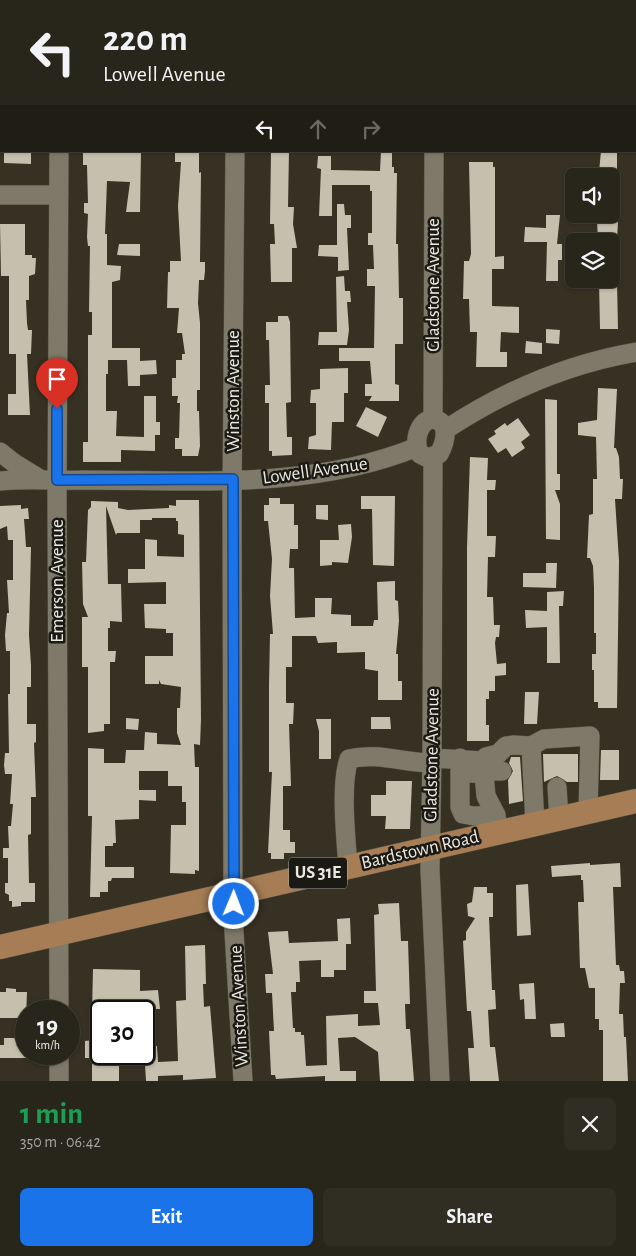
<!DOCTYPE html>
<meta charset="utf-8">
<style>
body{margin:0;font-family:"Alegreya Sans",sans-serif;background:#302d23;color:#f1f3f6;height:100vh;display:flex;flex-direction:column;font-size:19px;white-space:nowrap}
*{box-sizing:border-box;margin:0}
p{font-size:16px;color:#a5a5a2}
.icon{flex:none;width:28px;height:28px;fill:none;stroke:currentColor;stroke-width:2;stroke-linecap:round;stroke-linejoin:round}
.map{position:relative;height:1081px;overflow:hidden}
.sheet{display:flex;flex-direction:column;background:#28251a;flex:1}
.sheet>*{flex:none}
.guide{position:absolute;left:0px;top:0px;width:636px;height:152px;box-shadow:0 1px 4px #0004,0 0 0 1px #444239;background:#28251a;color:#f1f3f6;overflow:hidden}
.controls{position:absolute;left:565px;top:168px;display:grid;gap:10px}
.controls a{display:grid;place-items:center;width:55px;height:55px;border-radius:8px;background:#28251a;box-shadow:0 1px 4px #0004,0 0 0 1px #444239;font-size:25px}
.speed{position:absolute;left:15px;top:1000px;display:flex;gap:10px;font-size:25px;font-weight:700;text-align:center}
.speed>*{display:grid;place-content:center;width:65px;height:65px;border-radius:50%;background:#28251a;box-shadow:0 1px 4px #0004,0 0 0 1px #444239;line-height:1}
.speed small{font-size:12px;font-weight:400}
.speed .limit{border:2px solid #111;border-radius:8px;background:#fff;color:#111}
.pin{position:absolute;display:grid;place-items:center;width:42px;height:42px;color:#fff;margin:-51px -21px;border-radius:50% 50% 50% 0;rotate:-45deg;box-shadow:0 0 5px #0007}
.pin .icon{rotate:45deg}
.me{position:absolute;width:55px;margin:-28px;rotate:1deg;stroke-linejoin:round;filter:drop-shadow(0 0 4px #0008)}
.turn{display:flex;align-items:center;gap:18px;height:105px;padding:0 20px;font-size:22px}
.turn .icon{width:65px;height:65px;stroke-width:2.5}
.turn b{display:block;font-size:35px;line-height:42px}
.lanes{display:flex;align-items:center;height:48px;padding:0 20px;background:#0003;justify-content:center;gap:25px;direction:ltr}
.lanes .off{opacity:.35}
.round{display:grid;place-items:center;flex:none;width:52px;height:52px;border-radius:8px;background:#302d23}
.overview{display:flex;align-items:center;justify-content:space-between;height:85px;padding:0 20px}
h1{font-size:30px;font-weight:700;line-height:38px;color:#1e9e55}
.button{display:flex;gap:10px;margin-top:auto;padding:10px 20px}
.button a{flex:1;height:58px;border-radius:8px;background:#1a73e8;color:#fff;font-size:20px;font-weight:700;line-height:58px;text-align:center}
.button a+a{background:#302d23;color:#f1f3f6}
.map>svg:first-child{display:block}
.building{fill:#c5bfad}
.lines{fill:none;stroke-linecap:round;stroke-linejoin:round}
.minor-casing{stroke:#534f42;stroke-width:20}
.major-casing{stroke:#534f42;stroke-width:25}
.minor{stroke:#7e7968;stroke-width:19}
.major{stroke:#a67d55;stroke-width:24}
.route-casing{stroke:#114b97;stroke-width:12}
.route{stroke:#1a73e8;stroke-width:9}
.labels{text-anchor:middle;dominant-baseline:central;stroke-width:5;stroke-linejoin:round;paint-order:stroke}
.shield{fill:#1b1913;stroke:#adaba2;stroke-width:1}
.shield-label{font-size:18px;font-weight:bold;fill:#ebe9df}
.street-label{font-size:19px;fill:#ebe9df;stroke:#1b1913}
</style>
<div class="map">
<svg width="636" height="1081" viewBox="0 0 636 1081">
<rect width="100%" height="100%" fill="#363122"/>
<!-- building -->
<path class="building" d="M4,151H31V164L4,163Z
M83,151H141L140,212H126L130,182L107,181L105,234H107V265L121,266L120,280L112,282V348H140V361L156,360L157,374L140,375V386H128L127,360H108V374H106V411H117L116,436L144,437V396H156V422H160V435H155V451L121,450V462H83V442H88V335H92V312H89L90,246H88L87,237L88,214L84,213V203H88L87,165H83Z
M175,151H199V173L201,172L200,262H205V271L204,280H199L198,303L200,323V390H197V411H199L200,446L198,456H182V449H175V438H179L180,403H177L178,396H172V378H176V360H182V354H185L182,333H177L179,308H167L168,272H170V261H181L178,206L181,162H175Z
M271,151H289L288,207H294L293,224L297,248H292V282H271L270,244H275L274,224H270Z
M381,151H392V167H394V173H397L396,244H398L399,298H403V344H395V384L399,385V401H369L372,396H365V384H372L370,361H339V348H374L375,286H367V269H374L373,245H368V233H372V191H370V185H332V216H319L321,169L317,168L318,156H331V170L380,171Z
M601,151H617V174L599,172Z
M469,162H493V167H495V257L504,256V269H492V306L519,307V333L501,332L500,352H507V367H476L477,332H470L469,299H463L464,261H469L471,254Z
M337,204H344L345,215H351V228H347L349,270L338,271V257L318,256L319,245H337Z
M546,215H560L557,244H562V260H558V281H546L547,242H524L525,227L546,228Z
M597,220L618,221L617,241H598Z
M0,224H25V255H32V258H36L35,274L29,276V300H26L27,323L28,330H32L31,354H27L30,415H8V394H16V354H9V276H1Z
M119,244H140V256L117,255Z
M344,276L345,291H350L351,302H347L349,330L347,345H318L319,332H337L336,277Z
M599,281H617L618,329H600Z
M278,316H288L290,322L291,402L286,403L287,437H292V455L272,456V451H269V403H265V385H270L269,340H266V322H278Z
M546,329L560,330L559,344L546,343Z
M526,341L542,343V354L525,353Z
M348,368V393H344V422H332L331,450L308,449L309,437L316,435V403H310L311,390L320,389V369Z
M598,388L617,389L614,448H616L619,457L620,479H623L622,499H615L619,561L617,708H598V702H594V670H592V654H596V633H594V588L593,566L590,558H587L589,515L593,514V479H597L596,437L578,435V423L597,420Z
M545,399L557,400V474H560V490H555L560,504V540L546,539Z
M366,407L387,417L378,437L356,426Z
M518,418L530,435L521,442L525,448L512,457L506,448L498,453L488,439L496,434L494,431L505,423L507,426Z
M470,457L488,458L487,480H496L495,490H487V536H496L495,557H488L487,597H493L494,625H500L499,637H496L495,643L497,664L506,663V675L495,676V691H489V699H486V725H489V741H467V548Z
M361,496H395L394,566L373,565L372,509H361Z
M269,498H280V504H294V525H298V549H290L289,568H294L295,618L315,617V598H332L331,614L351,615V626H373L374,620H378L377,582L395,581V600L398,601L399,621L396,654H398V681H402V700H378V671L365,669V652L337,653V642L318,643L316,636H292V667H286V703H294L293,724H289L291,786H283V830H290V842H295V853H284V859H271V853H268L272,772H269V685L270,634H273L270,596L272,559L268,521H264V505H269Z
M176,500H199L201,719L200,745L194,744L195,767H199V871L195,870V874L170,873L171,825H186V802H182V786H168V771H139V790H156V801L139,800V819L115,820L116,843H113V846H105V867H134V878H112L111,881H108V892H100V897H90L92,816H88V748L104,749V763H125L126,750H144L145,732L157,733V744L181,745L177,733V708H180L181,687L161,684L159,680V684H145V656H173V633H166V629L145,628L144,604H166V582L128,583V569H145V539L157,540V556L184,557V535L178,534V521H176V518H152V520H140V533H117L116,535L106,506L108,584H121L122,622L110,621V628H108V651H116L115,662H110V724H104V731L88,733V667H82V617H88L83,604L82,562H86L88,510L91,507V501L118,502V508L128,510L169,508V505L176,506Z
M21,505V509L28,508L29,519H24L25,532L26,547H31L29,635L31,665V687H27V724H36V742L34,743L36,797H31V834L28,835L29,883H35V902H21V906L12,907V901H9V895L5,893V883H8V858H3V848H9L8,826H11L13,804H10L12,774H5L4,765L5,753H9L8,694H10V651H6L5,635L7,613H9L7,580H13V540H8L7,526L0,529V506Z
M316,505H328V520L316,519Z
M351,524L352,537L348,563L332,562V565L320,566V540H339L338,525Z
M546,563H557L556,588L523,587V573H546Z
M564,591L563,606H559L560,663H547V627L526,628L525,610L547,611V592Z
M525,692H539L537,724H524Z
M371,717H390L391,729H371Z
M126,718L139,719L138,730L126,729Z
M316,719H331V759H319V731Z
M601,750H619V780H600Z
M543,754H578V782H567L557,776L544,782Z
M511,757H520L523,801L509,804L508,780L513,771L509,763Z
M386,781H412L410,829H385L386,816H371V795H386Z
M590,863V865L620,863L621,887H613L616,965H619L620,971H624L625,983H620L619,1014H623L624,1037H626L628,1081H603V1030H599V1019H595V988H589L585,968H580L578,902H584L583,880H581V875L552,877L551,866Z
M528,884L531,935L517,936L516,885Z
M474,887H487V893H493V917H489L492,990H495L496,1009L488,1010L490,1047H495L499,1081H470L468,1048H474L471,1011H467L463,941L466,940V932L475,918L468,916L467,904L472,902Z
M399,903L401,941H408L410,1004H405L406,1029H410L414,1081H380L378,1052L355,1037L338,1038L340,1071H356V1081H325V1076L276,1079L275,1075H271L269,1031H274L272,993H266L265,974H273L268,932L288,931L289,943L338,941L337,919L350,918L351,944H346V970H334V977H321V960L299,961L300,982H296V992H291L293,1028H295V1032H301V1035H304L306,1066L327,1065L326,1016L358,1014V1026L380,1025L378,1003H364V991H376L374,915L379,914L378,904Z
M205,945L206,984H203L204,1007L210,1006L216,1078L183,1080V1075L158,1076V1081H146L144,1047L157,1046L158,1062L178,1061L176,1001L186,1000L185,946Z
M93,969L140,970V991L158,990L160,1009H139V1011H92Z
M534,983L536,1019H525L524,999L520,1000L519,984Z
M6,988L16,989V992H27L26,1018H0V992H6Z
M564,1023L565,1037H551L550,1024Z
M4,1038H26V1058H0V1045H4Z
M101,1039V1054H112L111,1060H119V1081H92V1058H85V1041Z"/>
<g class="lines">
<!-- minor casing -->
<g class="minor-casing">
<path id="minor" d="M27,0V1
M226,0V1
M432,0V1
M59,151L57,495L59,1011
M235,151L232,493L233,915L243,1081
M0,195H59
M431,419C451,420 446,441 439,454L428,458L420,454C413,442 418,423 431,419Z
M433,419L434,151
M445,430C504,391 566,364 636,352
M0,452L14,463L40,479
M433,458L432,758L430,870L440,1081
M0,481C28,478 56,481 83,480C195,480 312,490 417,447
M531,746L535,824
M432,758L483,761L486,757L498,754L506,746L514,745L531,746L544,739L590,736L588,812
M460,758V807L463,814L474,816L496,815L498,832
M460,772L484,774L486,796L496,815
M484,774L492,771H502
M557,787L559,819
M348,867C346,838 340,785 349,759C376,752 405,763 432,763
M59,1054V1081"/>
</g>
<!-- major casing -->
<g class="major-casing">
<path id="major" d="M0,947L636,801"/>
</g>
<!-- minor -->
<use href="#minor" class="minor"/>
<!-- major -->
<use href="#major" class="major"/>
</g>
<g class="lines">
<!-- route casing -->
<g class="route-casing">
<path id="route" d="M57,409V480L233,479L234,904"/>
</g>
<!-- route -->
<use href="#route" class="route"/>
</g>
<g class="labels">
<!-- shield labels -->
<rect class="shield" x="289" y="857.5" width="58" height="31" rx="4"/>
<g class="shield-label">
<text x="318" y="873">US 31E</text>
</g>
<!-- street labels -->
<g class="street-label">
<text transform="translate(433 285) rotate(-90)">Gladstone Avenue</text>
<text transform="translate(233 391) rotate(-90)">Winston Avenue</text>
<text transform="translate(315 471) rotate(-8)">Lowell Avenue</text>
<text transform="translate(57 581) rotate(-90)">Emerson Avenue</text>
<text transform="translate(432 755) rotate(-89)">Gladstone Avenue</text>
<text transform="translate(420 850) rotate(-13)">Bardstown Road</text>
<text transform="translate(239 1006) rotate(-93)">Winston Avenue</text>
</g>
</g>
</svg>
<div class="controls">
<a><svg class="icon" aria-label="sound" viewBox="0 0 24 24"><path d="M4 9h4l5-4v14l-5-4H4zM17 9q2 3 0 6"/></svg></a>
<a><svg class="icon" aria-label="layers" viewBox="0 0 24 24"><path d="M12 4l9 5-9 5-9-5zM3 14l9 5 9-5"/></svg></a>
</div>
<div class="speed"><div>19<small>km/h</small></div><div class="limit">30</div></div>
<div class="pin" style="left:57px;top:409px;background:#d93025"><svg class="icon" aria-label="arrive" viewBox="0 0 24 24"><path d="M6 21V4h12l-3 4 3 4H6"/></svg></div>
<svg class="me" style="left:234px;top:904px" viewBox="-20 -20 40 40"><circle r="17" fill="#1a73e8" stroke="#fff" stroke-width="3"/><path d="M0-11L8 9 0 5-8 9z" fill="#fff"/></svg>
<div class="guide">
<div class="turn"><svg class="icon" aria-label="left" viewBox="0 0 24 24"><path d="M17 20v-9H6M10 6l-5 5 5 5"/></svg><div><b>220 m</b>Lowell Avenue</div></div>
<div class="lanes"><svg class="icon" aria-label="left" viewBox="0 0 24 24"><path d="M17 20v-9H6M10 6l-5 5 5 5"/></svg><svg class="icon off" aria-label="ahead" viewBox="0 0 24 24"><path d="M12 20V5M6 11l6-6 6 6"/></svg><svg class="icon off" aria-label="right" viewBox="0 0 24 24"><path d="M7 20v-9h11M14 6l5 5-5 5"/></svg></div>
</div>
</div>
<section class="sheet">
<div class="overview"><div><h1>1 min</h1><p>350 m · 06:42</p></div><a class="round"><svg class="icon" aria-label="close" viewBox="0 0 24 24"><path d="M6 6l12 12M18 6L6 18"/></svg></a></div>
<div class="button"><a>Exit</a><a>Share</a></div>
</section>
